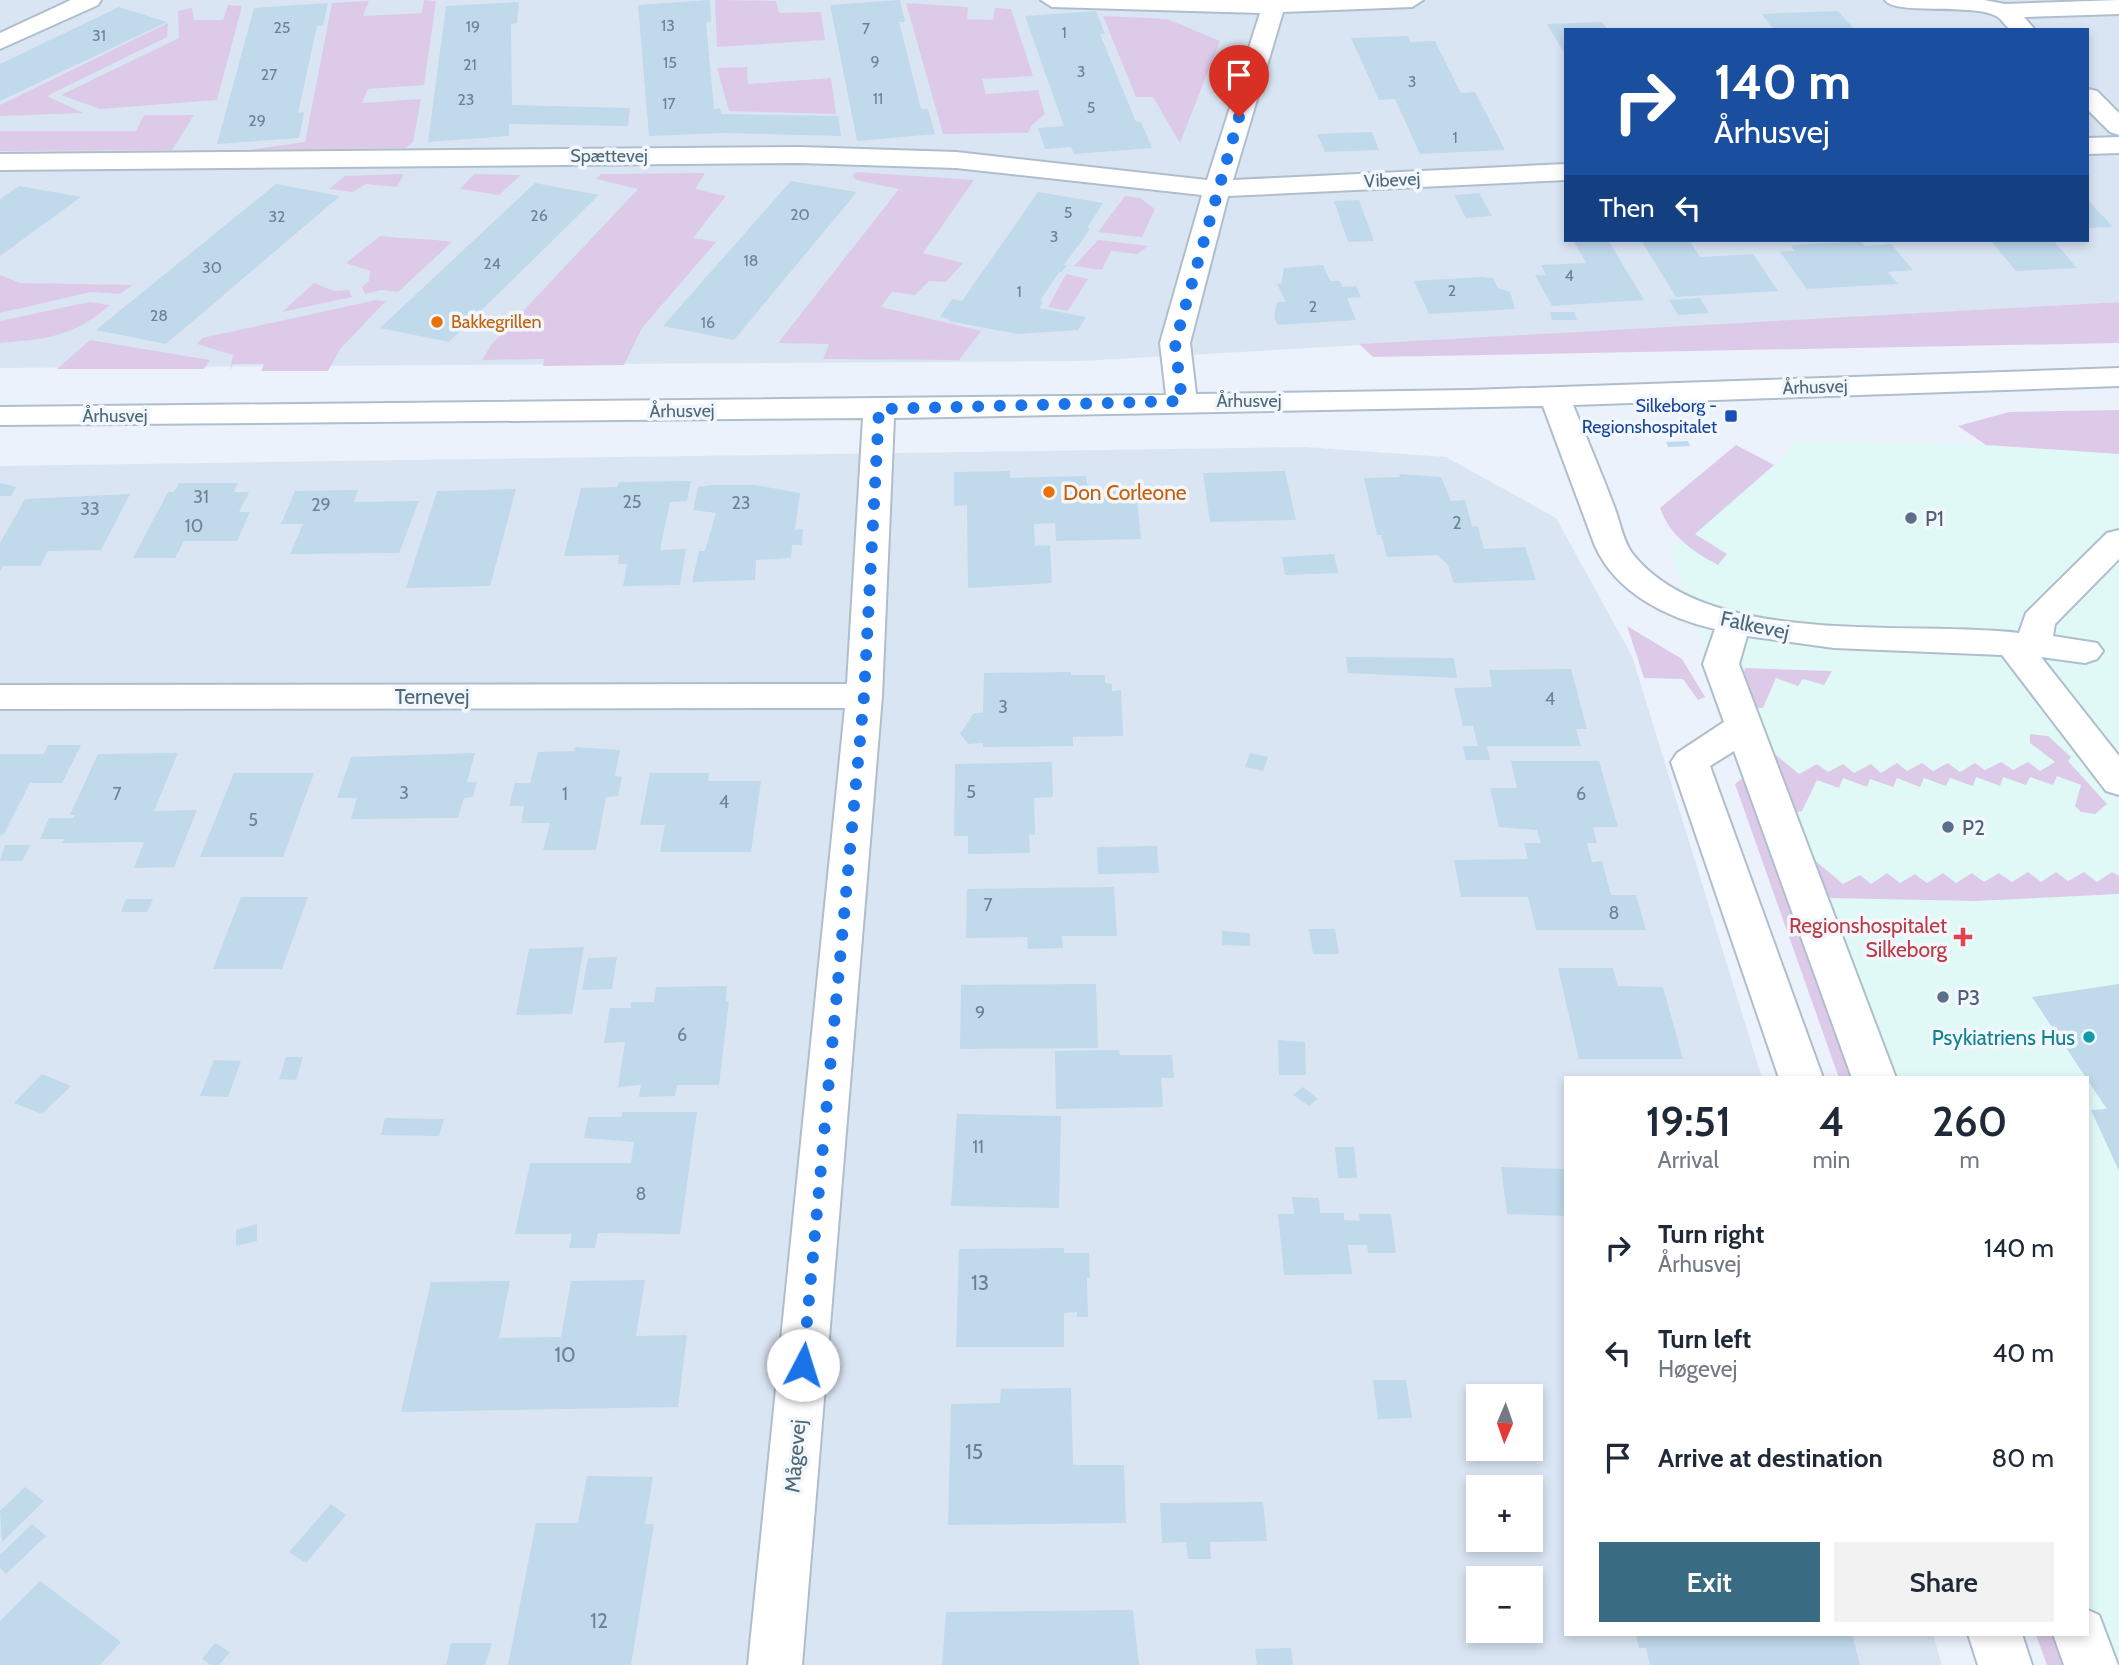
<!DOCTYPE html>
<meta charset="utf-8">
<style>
body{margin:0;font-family:Cabin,sans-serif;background:#f2f2f3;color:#1f2937;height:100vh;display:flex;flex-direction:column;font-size:26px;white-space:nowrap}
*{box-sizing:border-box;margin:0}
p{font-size:23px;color:#747a83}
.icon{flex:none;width:38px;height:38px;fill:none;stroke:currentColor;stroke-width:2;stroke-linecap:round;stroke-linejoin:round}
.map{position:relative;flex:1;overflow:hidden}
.sheet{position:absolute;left:1564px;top:1076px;width:525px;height:560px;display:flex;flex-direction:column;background:#fff;border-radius:0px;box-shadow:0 4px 10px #0003}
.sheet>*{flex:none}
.banner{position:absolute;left:1564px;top:28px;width:525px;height:214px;border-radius:0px;box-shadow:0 4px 10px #0003;background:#1a4fa0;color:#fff;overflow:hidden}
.needle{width:46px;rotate:182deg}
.buttons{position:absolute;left:1466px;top:1384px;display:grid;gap:14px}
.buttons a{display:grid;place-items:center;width:77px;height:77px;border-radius:0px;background:#fff;box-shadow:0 4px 10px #0003;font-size:35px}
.pin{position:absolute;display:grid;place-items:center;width:60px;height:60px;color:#fff;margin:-72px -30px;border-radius:50% 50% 50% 0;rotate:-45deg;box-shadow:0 0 7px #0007}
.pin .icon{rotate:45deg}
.me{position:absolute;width:77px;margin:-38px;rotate:5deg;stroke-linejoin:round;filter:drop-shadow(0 0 5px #0008)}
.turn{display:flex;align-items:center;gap:24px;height:147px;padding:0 35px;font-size:32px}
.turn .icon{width:91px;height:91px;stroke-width:2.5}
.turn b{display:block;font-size:49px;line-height:60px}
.then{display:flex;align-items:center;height:66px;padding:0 35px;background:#0003;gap:14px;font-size:26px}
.eta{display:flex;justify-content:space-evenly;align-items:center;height:119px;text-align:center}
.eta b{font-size:42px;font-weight:600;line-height:49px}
.button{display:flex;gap:14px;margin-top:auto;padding:14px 35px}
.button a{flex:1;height:80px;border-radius:0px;background:#396c82;color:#fff;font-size:28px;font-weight:600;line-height:80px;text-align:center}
.button a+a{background:#f2f2f3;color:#1f2937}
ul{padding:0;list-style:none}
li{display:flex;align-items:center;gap:21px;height:105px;padding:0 35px}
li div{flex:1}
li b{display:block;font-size:26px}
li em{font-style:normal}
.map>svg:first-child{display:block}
.residential{fill:#dae5f3;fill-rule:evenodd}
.medical{fill:#e0f9f6}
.green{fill:#ddcae9}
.building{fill:#c0d9eb}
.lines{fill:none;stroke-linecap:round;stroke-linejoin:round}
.minor-casing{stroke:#afbecc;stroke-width:4}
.minor{fill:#fff;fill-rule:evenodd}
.route{stroke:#1a73e8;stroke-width:12;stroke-dasharray:0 21.6}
.food-dot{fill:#e8710a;stroke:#f2f7fe;stroke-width:2.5}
.transit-dot{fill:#1a4fb4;stroke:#f2f7fe;stroke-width:2.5}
.service-dot{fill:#5c6f8a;stroke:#f2f7fe;stroke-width:2.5}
.health-dot{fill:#e0444e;stroke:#f2f7fe;stroke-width:2.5}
.culture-dot{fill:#0f9aa8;stroke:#f2f7fe;stroke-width:2.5}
.labels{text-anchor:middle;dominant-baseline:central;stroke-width:7;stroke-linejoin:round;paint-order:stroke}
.far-number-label{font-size:16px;fill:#6b8493}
.far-street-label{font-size:18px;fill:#4f6876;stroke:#f2f7fe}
.far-food-label{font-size:18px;fill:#c56008;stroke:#f2f7fe;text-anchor:start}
.far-transit-label{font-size:18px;fill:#164399;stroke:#f2f7fe;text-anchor:end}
.number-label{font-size:18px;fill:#6b8493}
.food-label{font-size:21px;fill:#c56008;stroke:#f2f7fe;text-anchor:start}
.service-label{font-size:21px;fill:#4e5e75;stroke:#f2f7fe;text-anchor:start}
.street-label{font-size:21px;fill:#4f6876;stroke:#f2f7fe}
.health-label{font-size:21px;fill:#be3a42;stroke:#f2f7fe;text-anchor:end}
.culture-label{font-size:21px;fill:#0d838f;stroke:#f2f7fe;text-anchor:end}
.near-number-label{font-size:21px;fill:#6b8493}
</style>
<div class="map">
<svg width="2119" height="1665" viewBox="0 0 2119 1665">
<rect width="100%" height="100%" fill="#ecf2fc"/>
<!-- residential -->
<path class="residential" d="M0,0H2119V302L1081,361L0,368ZM1566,30H2088V240H1566Z
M1305,447L1446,457L1556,518L1632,656L1762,1078H1566V1634L1933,1635L1942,1665H0V466ZM1479,1396H1531V1449H1479ZM1479,1488H1531V1540H1479ZM1479,1578H1531V1631H1479Z"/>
<!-- medical -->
<path class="medical" d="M1794,441L1986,445L2119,454V1665H2065L2088,1634V1078H1857L1670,549L1784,457Z"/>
<!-- green -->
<path class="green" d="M424,0L436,1L424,85L368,89L362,103L421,99L413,142L406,148L248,150L305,142L332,3L369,1L363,16L422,13Z
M715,0L776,1L779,13L821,12L825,40L717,47Z
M906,3L968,7L967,19L993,20L995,8L1011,9L1033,76L982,79L986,94L1038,90L1045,114L1032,125L1028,133L943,134Z
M228,5L242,6L217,100L100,109L61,95L179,38L178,11L192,8L194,20H223Z
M1103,16L1167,19L1220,41L1180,143L1153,97H1136Z
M168,23L167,37L47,96L83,113L0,116V105Z
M747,67L748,84L831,78L836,114L729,111L717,68Z
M144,115H194L172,150L0,151V131H136Z
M857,172L974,180L923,253L963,263L946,282L929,281L915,295L892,292L881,307L981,331L959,360L823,359L829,344L778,343L899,189L856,180L852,175Z
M705,173L695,189L726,196L693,238L716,242L642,328L624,365L543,366L544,359L482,360L491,345L638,189L596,179L601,174Z
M404,174L397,187L366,184L353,192L329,189L345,176Z
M474,174L521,175L499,195L460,189Z
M1125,196L1140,198L1155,209L1142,237L1098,232Z
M380,236C405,239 427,238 452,242L398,292L381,290L365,294L362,287L369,281L370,271L346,263Z
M1098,240L1149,246L1137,254L1111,251L1102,270L1074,266Z
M1066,274L1088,279L1068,311L1048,307Z
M0,275L20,283L133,285L120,294L91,292L0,313Z
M314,283L334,291L349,290L352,297L282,312Z
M376,300L386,301L340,349L328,371H261L264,364H233L230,370L233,355L197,344L202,338Z
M89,302L110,305C73,337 47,339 0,343V321Z
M2119,302V343L1373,357L1359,344Z
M90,340L210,360L204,369H57Z
M2119,410V454L1986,445L1958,426L2009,412Z
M1736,445L1774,465L1695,534L1727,554L1718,565C1692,551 1670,536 1660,508Z
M1627,626L1682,659L1705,697L1698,700L1683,679L1644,678Z
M1745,668L1832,671L1824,685L1803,679L1798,686L1776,678L1763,708L1747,707L1742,680Z
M2030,734L2048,736L2071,757L2068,761L2107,804L2095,814L2081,812L2075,806L2081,785L2057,776L2053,785L2030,777L2026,785L2003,777L2000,786L1976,777L1973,786L1950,778L1946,786L1924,778L1920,787L1897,778L1893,787L1870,779L1867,787L1843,778L1839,788L1817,780L1802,811L1793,813L1771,755H1776L1799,774L1817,764L1828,772L1843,764L1854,773L1871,764L1881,773L1897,763L1907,771L1922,763L1933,771L1948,763L1960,772L1975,763L1985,770L2001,762L2013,770L2028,762L2040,771L2055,762L2030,743Z
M1741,779L1750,785L1857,1078H1839L1735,784Z
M1812,858L1843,884L1860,875L1871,884L1887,873L1900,883L1915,874L1927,883L1943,873L1956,883L1972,873L1984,882L1999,873L2012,882L2028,872L2041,882L2056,872L2068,881L2084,872L2097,882L2112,872L2119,876V894L1975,901L1831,898L1820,888Z
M2036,1635H2056L2067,1665H2047Z"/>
<!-- building -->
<path class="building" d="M710,0L711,22H706L714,109L720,108L721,114L838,116L841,136L723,133L649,136L638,5Z
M900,0L905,22H899L921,109H928L935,134L857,141L830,5Z
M519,2L517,23L511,24L512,105L630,108L628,126L509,124V136L428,142L446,6Z
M328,3L323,26H317L298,113L304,112L299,138L217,144L254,8Z
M119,7L167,22L0,101V64Z
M1096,11L1105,34H1100L1136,122H1141L1152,148L1074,154L1071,147L1045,149L1038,128L1064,126L1025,16Z
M1838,11L1855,30H1774L1762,14Z
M1602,22L1608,30H1566V56L1547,24Z
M1408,36L1410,42L1435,41L1461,93L1475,92L1505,150L1420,154L1395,99L1379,100L1351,38Z
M1372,132L1379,150L1325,152L1317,134Z
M791,181L857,192L734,340L663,326Z
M535,183L599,195L449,342L380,328Z
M276,184L340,196L166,344L96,330Z
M19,186L81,197L0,256V199Z
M1038,192L1103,203L1087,228L1090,229L1064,265H1067L1062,272H1059L1040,301L1043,302L1039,308L1086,317L1078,330L1018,334L948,321L950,319L940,317L952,299L962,301Z
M1479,193L1492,216L1466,218L1454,195Z
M1359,200L1374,241L1348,242L1334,201Z
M2088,200L2113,227L2088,228Z
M1573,240H1608L1644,300L1552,306L1535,275H1546L1541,265L1586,263Z
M1641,240H1689L1700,257L1753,254L1778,291L1676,297Z
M1990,240H2053L2077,268L2016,271Z
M1848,242H1862L1865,246L1891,244L1913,270L1888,272L1898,284L1807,289L1780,252L1795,251L1791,245Z
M1323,265L1330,281H1340L1342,287L1356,286L1361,297L1347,298L1356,320L1278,325L1274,318L1277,302H1286L1277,284H1281L1284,268Z
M1481,277L1493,278L1498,288L1510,292L1515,309L1429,314L1414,281Z
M1700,298L1709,313L1678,315L1669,300Z
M1550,312H1574L1577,320H1552Z
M1688,441L1690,446L1668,447L1666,442Z
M1010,471V478L1086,476L1088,491L1136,490L1141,539L1056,541L1055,523L1034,524L1035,546L1050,545L1052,583L968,588L967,505L954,506V472Z
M1285,471L1296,520L1210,522L1203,473Z
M1399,474L1441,477L1451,501L1465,500L1472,526L1478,527L1484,549L1525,547L1536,580L1454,583L1448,565L1438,555L1387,557L1381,535H1377L1364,478L1400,477Z
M691,481L687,501L670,502L660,550L686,549L680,585L623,586L627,564H618L619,555L564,556L581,488L617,487L619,482Z
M0,483L16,487L11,496H0Z
M179,483H238L234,492H249L239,512H250L237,541H184L175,558H133L168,492H174Z
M712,485H755L800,493L795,530L803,529L802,545H792L791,558L756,560L755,580L692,582L699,551H705L716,513L693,510L698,487Z
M516,489L490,586L406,588L437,491Z
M358,490L354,502L419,501L399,553L290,554L303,524H281L295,491Z
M130,494L101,550L48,551L40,566H3L0,571V543L25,499Z
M1334,554L1338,573L1285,575L1282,557Z
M1346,657L1454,658L1457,678L1348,673Z
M1571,669L1587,729H1576L1581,746H1487L1490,760H1466L1463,746H1478L1473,726H1463L1454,688L1492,687L1489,670Z
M1071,672V675H1105V683L1112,684V691L1121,690L1123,736L1073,737V746L983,747V743L968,744L960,734L974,713H983L984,673Z
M48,745H81L62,783H30L4,834L0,835V754H44Z
M575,747L620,750L615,776L622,777L618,796L606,797L596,850H543L550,823H521L524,806H509L515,783H530L538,752L574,751Z
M178,753L154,811L197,810L174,867L134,868L144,842L62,843L65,839H40L49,818H73L75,815H70L98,754Z
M475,753L467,782H477L473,797L464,798L458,818L351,819L357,798H337L351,757Z
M1250,753L1268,757L1263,771L1245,767Z
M1511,761H1599L1618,827H1593L1597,843H1587L1592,862L1602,861L1611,895H1636L1646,930H1536L1528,897H1461L1454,860L1528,859L1524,843H1541L1537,830L1499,827L1490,788H1517Z
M1052,762L1053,797L1034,798L1035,835L1029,834L1030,853L968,854V836H954L955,764Z
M234,773H314L283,857H200Z
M650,773H709L708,781H761L751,852H660L665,825H640Z
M5,845H30L22,861H0Z
M1157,846L1159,873L1098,874L1097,847Z
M1114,887L1117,936H1062L1063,948L1028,949L1027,937L966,938L967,889Z
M241,897H308L282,969H213Z
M126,899H153L147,912H121Z
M1309,929H1335L1339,954H1313Z
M1222,931L1250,933V946L1222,945Z
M584,947L572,1014L516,1015L529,949Z
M617,957L612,989L582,990L588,958Z
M1558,968H1613L1618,986L1663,987L1683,1059H1579Z
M1096,984L1098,1048L960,1049L961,985Z
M2119,984V1171L2091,1110L2107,1109L2032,997Z
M727,986L726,1001H729L719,1085H677L675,1096L639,1097L641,1085L618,1087L625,1042L604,1043L610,1008H631V1002H654L656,987Z
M1278,1040L1305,1042L1306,1075H1279Z
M1119,1050L1120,1055H1172L1174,1078H1161L1163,1107L1056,1109L1055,1051Z
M286,1057H303L296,1080L279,1079Z
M214,1060L241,1061L228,1097L200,1096Z
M42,1074L71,1086L42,1114L14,1103Z
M1303,1087L1318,1099L1309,1106L1293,1095Z
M622,1112H697L680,1234L598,1233L595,1248H569L572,1234H515L530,1163H631L634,1142L584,1138L588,1117H622Z
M957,1114L1061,1116L1059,1208L951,1206Z
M385,1118L444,1119L439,1136L381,1135Z
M1335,1147H1354L1357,1178H1338Z
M1501,1167L1566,1169V1216L1507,1214Z
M1292,1197L1319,1198L1320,1213H1344V1220L1360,1221L1359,1214H1391L1396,1253H1368L1367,1245H1348L1352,1274L1284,1275L1278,1214H1294Z
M257,1224V1241L236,1246V1230Z
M1064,1248V1253H1089L1090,1278H1087L1088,1317H1077V1312L1064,1313V1347H956L959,1249Z
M645,1280L636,1336L687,1335L678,1407L401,1412L431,1282L510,1281L499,1338L561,1337L571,1281Z
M1373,1380H1406L1412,1418L1378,1419Z
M1071,1388L1073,1465H1124L1126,1523L948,1525L951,1404L1000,1403L1001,1389Z
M587,1476L653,1477L645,1524H654L631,1665H508L536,1523H578Z
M25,1487L44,1501L2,1542L0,1511Z
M1263,1502L1267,1541L1210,1542L1211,1559H1188L1186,1542L1162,1543L1160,1503Z
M331,1504L346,1515L306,1563L289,1552Z
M32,1524L46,1536L6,1574L0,1568V1555Z
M40,1581L121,1642L100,1665H0V1621Z
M1133,1610L1139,1665H942L946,1612Z
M1636,1634H1852L1860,1665H1650L1646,1648H1639Z
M215,1643L230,1652L219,1665H211L202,1659Z
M451,1643H492L485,1665H446Z
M1291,1648L1293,1665H1257L1255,1649Z"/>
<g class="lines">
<!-- minor casing -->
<g class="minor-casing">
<path id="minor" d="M71,0H101L98,5L0,49V33Z
M1041,0H1423L1412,7L1283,12L1233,180L1566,164V180L1228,196L1190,343L1196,394L1470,390L2119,368V386L1573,405C1587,439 1602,474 1615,509C1620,522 1623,541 1632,553C1707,650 1911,620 2019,633L2026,613L2107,533L2119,530V559L2055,624L2053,636L2097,643L2103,651L2097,659L2085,663L2041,657L2119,756V795L2106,791L2002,655L1834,648L1747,636L1739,664L1896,1078H1852L1734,751L1710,766L1823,1078H1779L1671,762L1677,753L1724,722L1703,664L1715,629C1667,618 1616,593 1595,546L1543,406L894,418L882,696L802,1665H748L845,708L0,709V685L847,684L863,418L0,425V407L1166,395L1160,343L1202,195L956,168L800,163L0,170V154L800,147L956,152L1207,180L1260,13L1052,7Z
M1885,0H1984L2005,4L2119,0V14L2024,17L2035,30H2010C2006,26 2002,20 1998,17C1975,2 1895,16 1885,0Z
M2088,89L2097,91L2119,113V135L2110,132L2088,110Z
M2119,137V153L2088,154V138Z
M2088,1610L2099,1615L2118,1665H2064L2053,1634H2088Z
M1968,1634H2022L2032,1665H1978Z"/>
</g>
<!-- minor -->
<use href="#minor" class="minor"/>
</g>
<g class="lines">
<!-- route -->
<path class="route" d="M803,1365L864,696L879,409L1182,401L1175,343L1239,117"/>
</g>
<!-- markers -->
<g class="food-dot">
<circle cx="437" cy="322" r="7"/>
<circle cx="1049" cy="492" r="7"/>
</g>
<rect class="transit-dot" x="1724" y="409" width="14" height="14" rx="3.5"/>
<g class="service-dot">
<circle cx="1911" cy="518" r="7"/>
<circle cx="1948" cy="827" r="7"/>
<circle cx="1943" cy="997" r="7"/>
</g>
<path class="health-dot" d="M1959.5 926.5h7v7h7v7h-7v7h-7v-7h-7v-7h7z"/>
<circle class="culture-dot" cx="2089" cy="1037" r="7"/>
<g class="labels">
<!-- far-number labels -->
<g class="far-number-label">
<text x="668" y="25">13</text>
<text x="473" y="26">19</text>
<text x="282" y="27">25</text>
<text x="866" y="28">7</text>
<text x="1064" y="32">1</text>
<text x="99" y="35">31</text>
<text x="875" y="61">9</text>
<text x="670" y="62">15</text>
<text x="470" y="64">21</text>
<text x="1081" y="71">3</text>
<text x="269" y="74">27</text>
<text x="1412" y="81">3</text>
<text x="878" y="98">11</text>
<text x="466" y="99">23</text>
<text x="669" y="103">17</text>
<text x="1091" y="107">5</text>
<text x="257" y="120">29</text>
<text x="1455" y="137">1</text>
<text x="1068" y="212">5</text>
<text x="800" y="214">20</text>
<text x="539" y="215">26</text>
<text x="277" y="216">32</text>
<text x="1054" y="236">3</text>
<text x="751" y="260">18</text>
<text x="492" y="263">24</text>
<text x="212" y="267">30</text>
<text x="1569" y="275">4</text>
<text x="1452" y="290">2</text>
<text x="1019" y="291">1</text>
<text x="1313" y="306">2</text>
<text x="159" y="315">28</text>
<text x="708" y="322">16</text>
</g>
<!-- far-street labels -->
<g class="far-street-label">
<text x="609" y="156">Spættevej</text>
<text transform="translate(1392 180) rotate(-3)">Vibevej</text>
<text transform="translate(1815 387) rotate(-2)">Århusvej</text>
<text x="1249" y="401">Århusvej</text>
<text transform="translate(682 411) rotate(-1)">Århusvej</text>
<text x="115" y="416">Århusvej</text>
</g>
<!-- far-food labels -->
<g class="far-food-label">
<text x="451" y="322">Bakkegrillen</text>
</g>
<!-- far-transit labels -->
<g class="far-transit-label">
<text x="1717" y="406">Silkeborg -<tspan x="1717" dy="21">Regionshospitalet</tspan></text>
</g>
<!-- number labels -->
<g class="number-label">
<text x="201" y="497">31</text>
<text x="632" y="502">25</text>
<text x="741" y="503">23</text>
<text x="321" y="505">29</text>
<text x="90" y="509">33</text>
<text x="1457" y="523">2</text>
<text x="194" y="526">10</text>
<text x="1550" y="699">4</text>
<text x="1003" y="707">3</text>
<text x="971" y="792">5</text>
<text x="404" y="793">3</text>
<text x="117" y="794">7</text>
<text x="565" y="794">1</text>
<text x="1581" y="794">6</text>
<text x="724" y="802">4</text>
<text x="253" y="820">5</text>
<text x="988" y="905">7</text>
<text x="1614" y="913">8</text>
<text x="980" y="1013">9</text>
<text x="682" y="1035">6</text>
<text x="978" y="1147">11</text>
<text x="641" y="1194">8</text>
</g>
<!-- food labels -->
<g class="food-label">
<text x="1063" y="492">Don Corleone</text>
</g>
<!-- service labels -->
<g class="service-label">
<text x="1925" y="518">P1</text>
<text x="1962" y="827">P2</text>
<text x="1957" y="997">P3</text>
</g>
<!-- street labels -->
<g class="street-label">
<text transform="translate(1755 625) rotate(12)">Falkevej</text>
<text x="432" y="696">Ternevej</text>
<text transform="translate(795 1456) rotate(-85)">Mågevej</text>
</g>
<!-- health labels -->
<g class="health-label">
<text x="1947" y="925">Regionshospitalet<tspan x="1947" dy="24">Silkeborg</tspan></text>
</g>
<!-- culture labels -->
<g class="culture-label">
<text x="2075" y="1037">Psykiatriens Hus</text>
</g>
<!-- near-number labels -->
<g class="near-number-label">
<text x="980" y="1282">13</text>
<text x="565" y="1354">10</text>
<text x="974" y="1451">15</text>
<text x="599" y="1620">12</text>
</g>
</g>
</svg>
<div class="buttons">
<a><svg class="needle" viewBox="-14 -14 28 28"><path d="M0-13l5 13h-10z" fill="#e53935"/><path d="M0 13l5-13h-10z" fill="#747a83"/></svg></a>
<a>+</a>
<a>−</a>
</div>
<div class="pin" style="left:1239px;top:117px;background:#d93025"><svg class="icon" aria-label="arrive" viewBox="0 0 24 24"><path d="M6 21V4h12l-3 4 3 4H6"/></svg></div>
<svg class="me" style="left:803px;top:1365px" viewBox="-20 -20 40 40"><circle r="19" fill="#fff"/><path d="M0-13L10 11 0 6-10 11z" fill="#1a73e8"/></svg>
<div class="banner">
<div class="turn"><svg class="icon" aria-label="right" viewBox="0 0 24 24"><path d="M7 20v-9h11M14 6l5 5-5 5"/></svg><div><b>140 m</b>Århusvej</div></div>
<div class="then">Then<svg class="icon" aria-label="left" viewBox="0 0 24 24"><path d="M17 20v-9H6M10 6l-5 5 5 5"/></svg></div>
</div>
<section class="sheet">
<div class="eta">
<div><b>19:51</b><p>Arrival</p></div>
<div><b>4</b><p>min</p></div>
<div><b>260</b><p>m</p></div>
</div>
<ul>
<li><svg class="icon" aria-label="right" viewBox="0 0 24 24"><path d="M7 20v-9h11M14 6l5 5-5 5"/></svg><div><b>Turn right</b><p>Århusvej</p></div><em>140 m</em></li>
<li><svg class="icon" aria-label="left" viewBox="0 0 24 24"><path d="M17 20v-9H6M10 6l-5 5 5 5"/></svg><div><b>Turn left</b><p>Høgevej</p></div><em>40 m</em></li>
<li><svg class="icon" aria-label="arrive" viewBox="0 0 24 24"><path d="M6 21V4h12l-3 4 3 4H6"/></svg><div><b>Arrive at destination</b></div><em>80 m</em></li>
</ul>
<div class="button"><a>Exit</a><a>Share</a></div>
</section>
</div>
